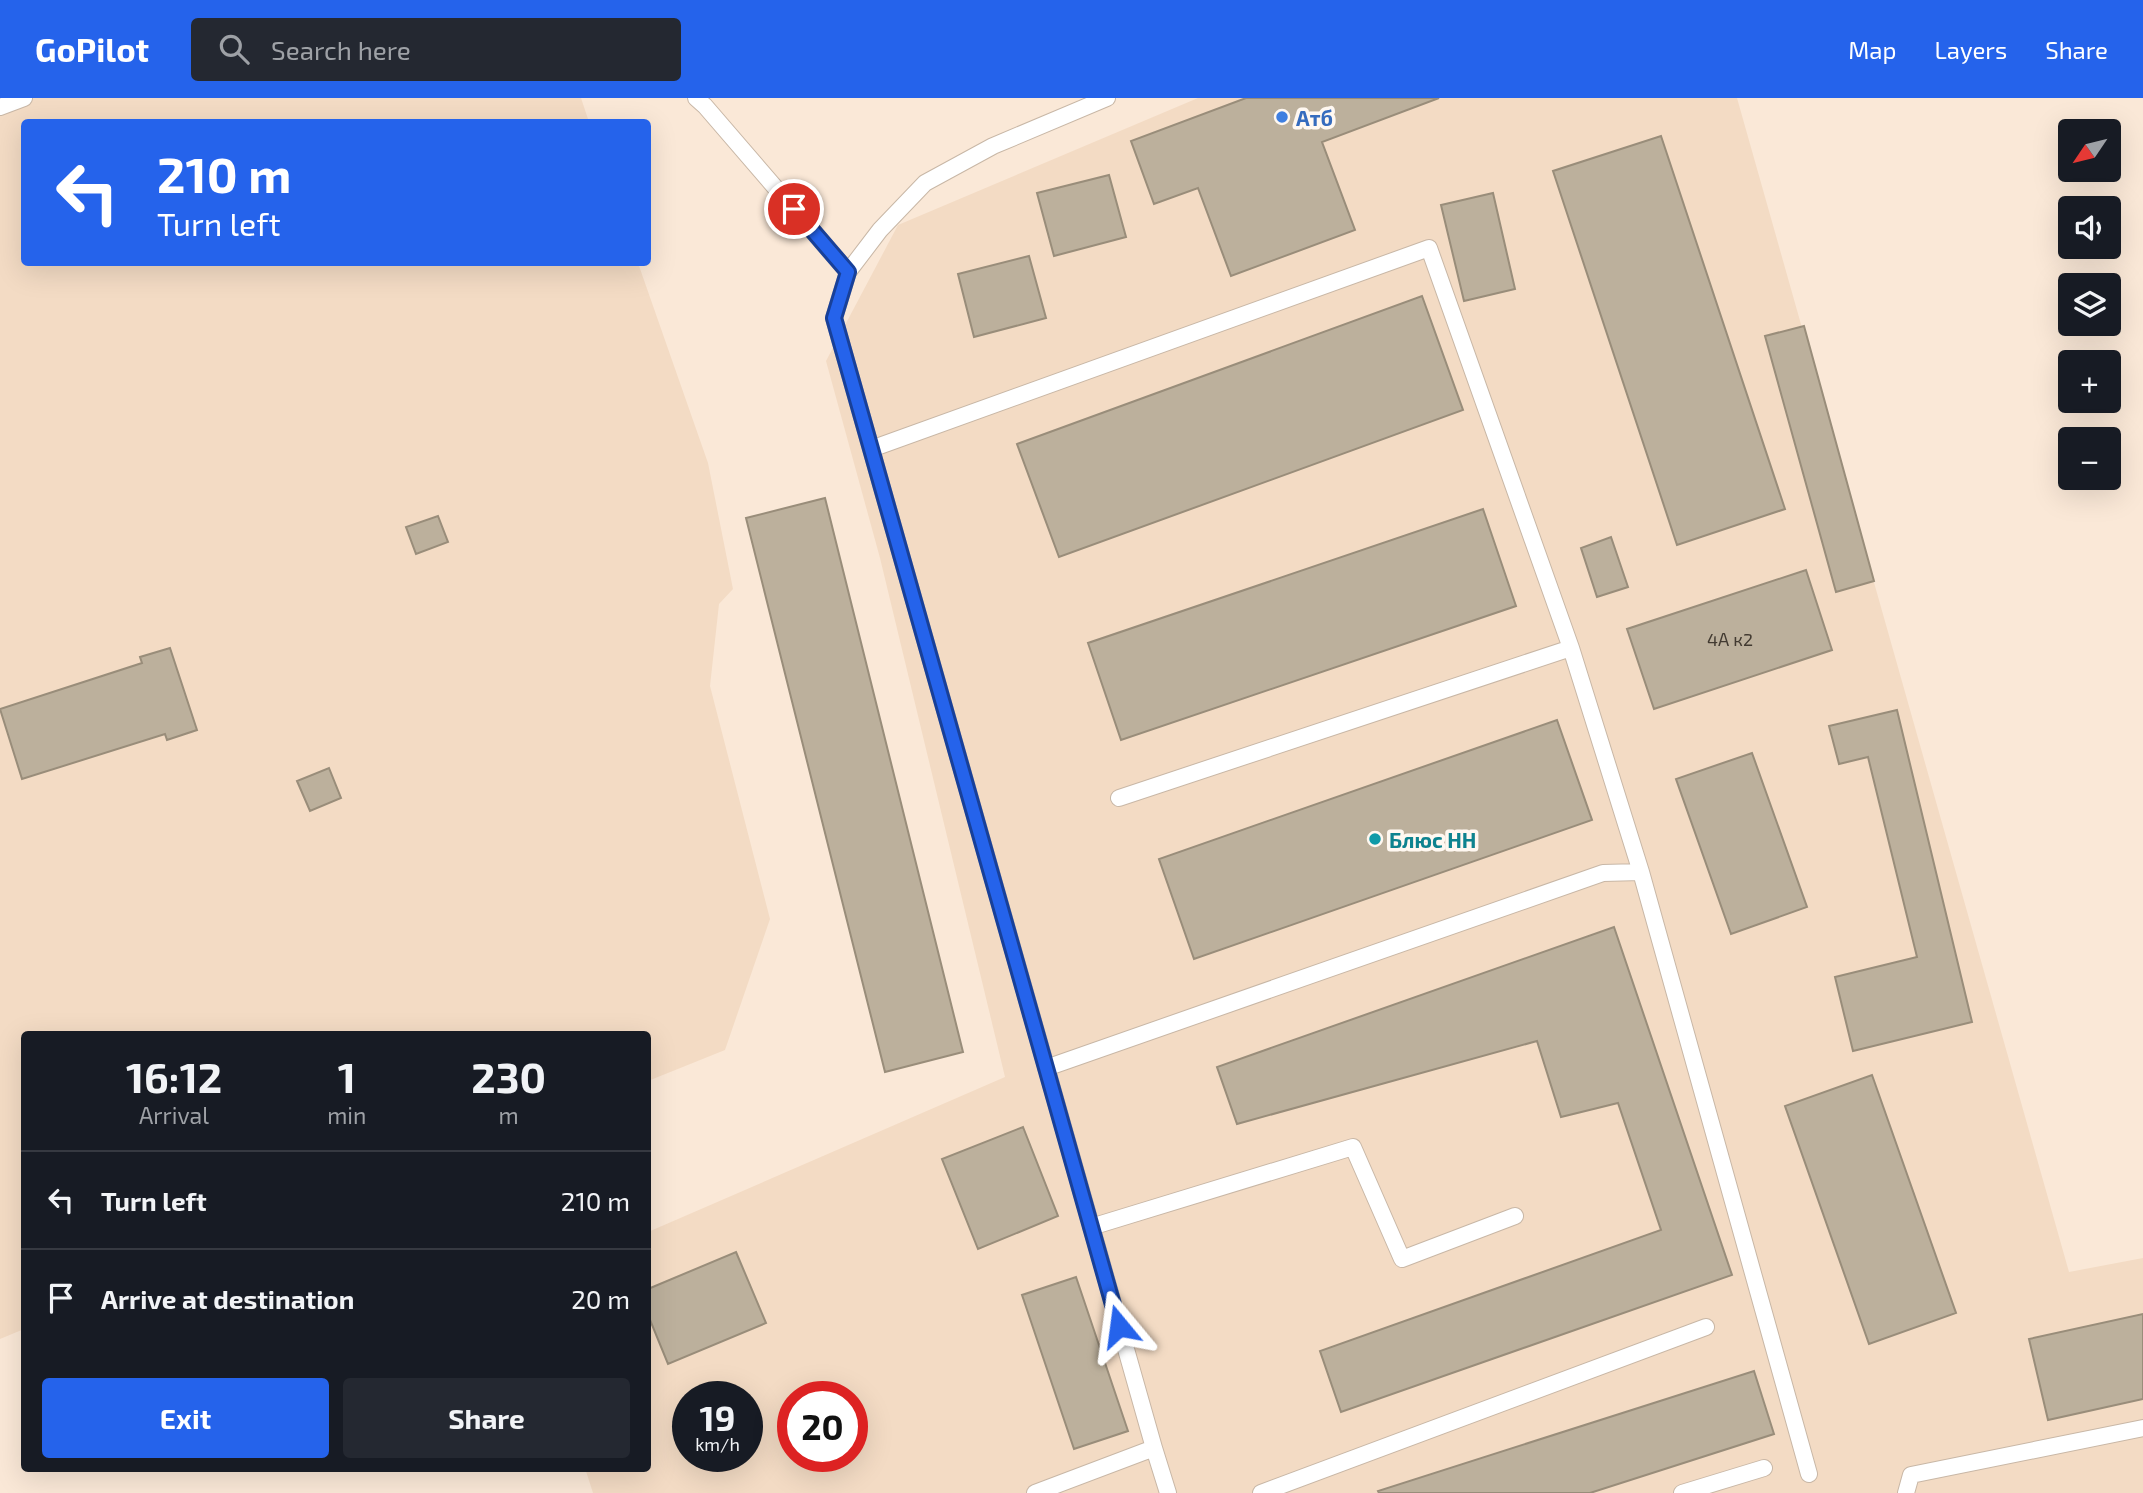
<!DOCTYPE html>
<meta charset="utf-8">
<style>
body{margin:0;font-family:"Exo 2",sans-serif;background:#242831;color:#f1f3f6;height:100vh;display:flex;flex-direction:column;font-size:26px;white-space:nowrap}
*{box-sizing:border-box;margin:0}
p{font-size:23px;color:#9ea1a6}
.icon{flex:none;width:38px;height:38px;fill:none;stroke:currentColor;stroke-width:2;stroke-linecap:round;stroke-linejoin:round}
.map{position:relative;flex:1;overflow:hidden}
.details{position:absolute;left:21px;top:933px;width:630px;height:441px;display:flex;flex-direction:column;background:#171b24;border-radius:7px;box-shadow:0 7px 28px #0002}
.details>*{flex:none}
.top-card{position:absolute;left:21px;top:21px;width:630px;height:147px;border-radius:7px;box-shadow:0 7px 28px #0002;background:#2563eb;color:#fff;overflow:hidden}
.needle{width:46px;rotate:235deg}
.buttons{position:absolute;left:2058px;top:21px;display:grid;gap:14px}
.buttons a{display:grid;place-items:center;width:63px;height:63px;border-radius:7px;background:#171b24;box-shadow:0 7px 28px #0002;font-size:35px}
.speed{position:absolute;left:672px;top:1283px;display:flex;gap:14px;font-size:35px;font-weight:700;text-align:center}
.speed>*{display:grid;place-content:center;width:91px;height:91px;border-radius:50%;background:#171b24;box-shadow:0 7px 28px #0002;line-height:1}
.speed small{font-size:18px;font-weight:400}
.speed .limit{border:10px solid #d22;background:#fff;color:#111}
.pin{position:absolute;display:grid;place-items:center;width:60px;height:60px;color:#fff;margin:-30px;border:4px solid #fff;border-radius:50%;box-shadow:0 2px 7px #0007}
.me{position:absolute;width:77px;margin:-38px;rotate:344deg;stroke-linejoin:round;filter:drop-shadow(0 0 5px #0008)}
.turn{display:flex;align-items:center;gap:24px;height:147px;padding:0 21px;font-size:32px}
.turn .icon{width:91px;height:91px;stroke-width:2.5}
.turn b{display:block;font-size:49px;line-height:60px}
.eta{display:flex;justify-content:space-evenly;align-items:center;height:119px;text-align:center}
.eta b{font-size:42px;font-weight:700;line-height:49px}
.cta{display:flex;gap:14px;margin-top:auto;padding:14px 21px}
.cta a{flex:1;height:80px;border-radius:7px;background:#2563eb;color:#fff;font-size:28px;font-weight:700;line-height:80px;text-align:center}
.cta a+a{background:#242831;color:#f1f3f6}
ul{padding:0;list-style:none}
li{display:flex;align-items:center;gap:21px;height:98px;padding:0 21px;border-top:2px solid #363941}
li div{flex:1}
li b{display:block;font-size:26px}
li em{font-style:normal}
header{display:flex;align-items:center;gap:42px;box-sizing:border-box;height:98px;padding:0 35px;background:#2563eb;color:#fff}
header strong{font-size:33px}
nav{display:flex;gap:38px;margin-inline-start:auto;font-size:24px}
.search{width:490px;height:63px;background:#242831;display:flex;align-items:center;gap:18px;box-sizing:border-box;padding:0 24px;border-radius:7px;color:#9ea1a6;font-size:26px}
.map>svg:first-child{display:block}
.built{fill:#f3dbc4;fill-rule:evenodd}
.building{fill:#bcb09c;stroke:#998d7a;stroke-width:2}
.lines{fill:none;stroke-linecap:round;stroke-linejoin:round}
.lane-casing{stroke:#c8b7a6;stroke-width:18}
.lane{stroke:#fff;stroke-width:16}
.route-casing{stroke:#184099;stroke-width:18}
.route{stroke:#2563eb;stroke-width:12}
.shop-dot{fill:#3f7fe0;stroke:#fff8f1;stroke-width:2.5}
.culture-dot{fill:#0f9aa8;stroke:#fff8f1;stroke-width:2.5}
.labels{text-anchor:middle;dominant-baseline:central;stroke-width:7;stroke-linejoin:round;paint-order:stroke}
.number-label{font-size:18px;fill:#423a31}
.shop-label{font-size:21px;font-weight:bold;fill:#366cbe;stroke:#fff8f1;text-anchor:start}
.culture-label{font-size:21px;font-weight:bold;fill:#0d838f;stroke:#fff8f1;text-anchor:start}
</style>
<header>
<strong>GoPilot</strong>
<div class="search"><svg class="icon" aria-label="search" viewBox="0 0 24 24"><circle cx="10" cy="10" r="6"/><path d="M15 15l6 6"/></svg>Search here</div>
<nav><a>Map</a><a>Layers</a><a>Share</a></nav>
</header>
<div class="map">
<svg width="2143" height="1395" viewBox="0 0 2143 1395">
<rect width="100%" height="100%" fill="#fae8d7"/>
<!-- built -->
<path class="built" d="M0,0H581L589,24H24V164L638,165L708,365L733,491L719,506L710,588L770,821L725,952L648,983V936H24V1231L0,1241Z
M1198,0H1737L2069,1174L2143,1160V1395H593L585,1370H648V1134L1005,979L880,460L826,263L898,127ZM688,1298H747V1358H688ZM793,1298H852V1358H793Z"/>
<!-- building -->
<path class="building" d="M1246,0H1439L1322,44L1355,132L1231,178L1198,90L1154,106L1131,43Z
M1661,38L1785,411L1677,447L1553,73Z
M1109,77L1126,139L1054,158L1037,95Z
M1493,95L1515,191L1464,203L1441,107Z
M1029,158L1046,220L974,239L958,176Z
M1422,198L1463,312L1059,459L1017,346Z
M1804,228L1874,483L1836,494L1765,238Z
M825,400L963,954L885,974L746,420Z
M1483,411L1516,508L1121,642L1088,545Z
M438,418L448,444L416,456L406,429Z
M1611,439L1628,489L1597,499L1581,450Z
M1806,472L1832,552L1654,611L1627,531Z
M170,550L197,632L167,642L165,636L22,681L0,611L142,565L140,559Z
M1897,612L1972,924L1853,953L1835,879L1917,859L1868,659L1839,666L1829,628Z
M1557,622L1592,722L1194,861L1159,761Z
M1752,655L1807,809L1731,836L1676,681Z
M329,670L341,700L310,713L297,683Z
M1614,829L1732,1177L1341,1314L1320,1253L1661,1132L1618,1005L1561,1019L1537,943L1237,1026L1217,969Z
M1872,977L1956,1215L1869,1246L1785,1008Z
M1023,1029L1058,1118L978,1151L942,1061Z
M736,1154L766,1225L668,1266L648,1217V1191Z
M1076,1179L1128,1333L1074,1351L1022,1197Z
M2143,1216V1301L2048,1322L2029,1241Z
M1754,1273L1774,1336L1590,1395H1379L1378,1393Z"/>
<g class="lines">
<!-- lane casing -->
<g class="lane-casing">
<path id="lane" d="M696,0L705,8L848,174
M0,9L24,0
M871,351L1429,150L1571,550L1641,774
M1119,700L1571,550
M1046,970L1603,775L1641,774L1809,1376
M1091,1129L1353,1049L1402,1161L1515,1118
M1154,1350L1168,1395
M1035,1395L1154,1350L834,220L848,174L880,132L925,85L993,48L1107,0
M1261,1395L1706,1229
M1682,1395L1764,1370
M1906,1395L1911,1377L2143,1330"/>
</g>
<!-- lane -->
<use href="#lane" class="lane"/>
</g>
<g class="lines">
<!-- route casing -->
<g class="route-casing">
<path id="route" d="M794,111L848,174L834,220L1119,1228"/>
</g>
<!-- route -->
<use href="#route" class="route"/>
</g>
<!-- markers -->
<circle class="shop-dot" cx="1282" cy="19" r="7"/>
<circle class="culture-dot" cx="1375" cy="741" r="7"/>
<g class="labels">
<!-- number labels -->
<g class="number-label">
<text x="1730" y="541">4А к2</text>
</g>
<!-- shop labels -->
<g class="shop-label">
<text x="1296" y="19">Атб</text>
</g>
<!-- culture labels -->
<g class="culture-label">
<text x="1389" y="741">Блюс НН</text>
</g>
</g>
</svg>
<div class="buttons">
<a><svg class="needle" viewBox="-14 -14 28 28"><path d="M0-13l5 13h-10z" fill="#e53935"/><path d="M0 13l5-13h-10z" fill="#9ea1a6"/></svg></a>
<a><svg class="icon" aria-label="sound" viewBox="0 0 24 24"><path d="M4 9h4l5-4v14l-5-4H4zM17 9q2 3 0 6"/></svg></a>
<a><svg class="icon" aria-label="layers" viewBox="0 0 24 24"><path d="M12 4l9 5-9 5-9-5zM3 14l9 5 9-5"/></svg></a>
<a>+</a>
<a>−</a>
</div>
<div class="speed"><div>19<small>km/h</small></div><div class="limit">20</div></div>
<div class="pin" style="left:794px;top:111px;background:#d93025"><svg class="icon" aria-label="arrive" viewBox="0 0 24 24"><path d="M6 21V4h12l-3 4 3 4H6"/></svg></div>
<svg class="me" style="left:1119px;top:1228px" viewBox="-20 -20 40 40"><path d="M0-17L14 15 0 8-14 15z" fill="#2563eb" stroke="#fff" stroke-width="4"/></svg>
<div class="top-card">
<div class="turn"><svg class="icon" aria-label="left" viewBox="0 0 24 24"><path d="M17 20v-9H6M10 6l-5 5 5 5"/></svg><div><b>210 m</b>Turn left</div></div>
</div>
<section class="details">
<div class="eta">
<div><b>16:12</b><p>Arrival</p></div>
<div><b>1</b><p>min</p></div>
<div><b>230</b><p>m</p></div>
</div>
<ul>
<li><svg class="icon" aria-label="left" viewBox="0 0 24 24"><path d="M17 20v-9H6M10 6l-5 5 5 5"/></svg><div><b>Turn left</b></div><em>210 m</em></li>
<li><svg class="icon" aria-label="arrive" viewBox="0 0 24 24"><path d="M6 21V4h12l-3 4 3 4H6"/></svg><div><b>Arrive at destination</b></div><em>20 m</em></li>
</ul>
<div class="cta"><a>Exit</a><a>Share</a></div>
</section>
</div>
